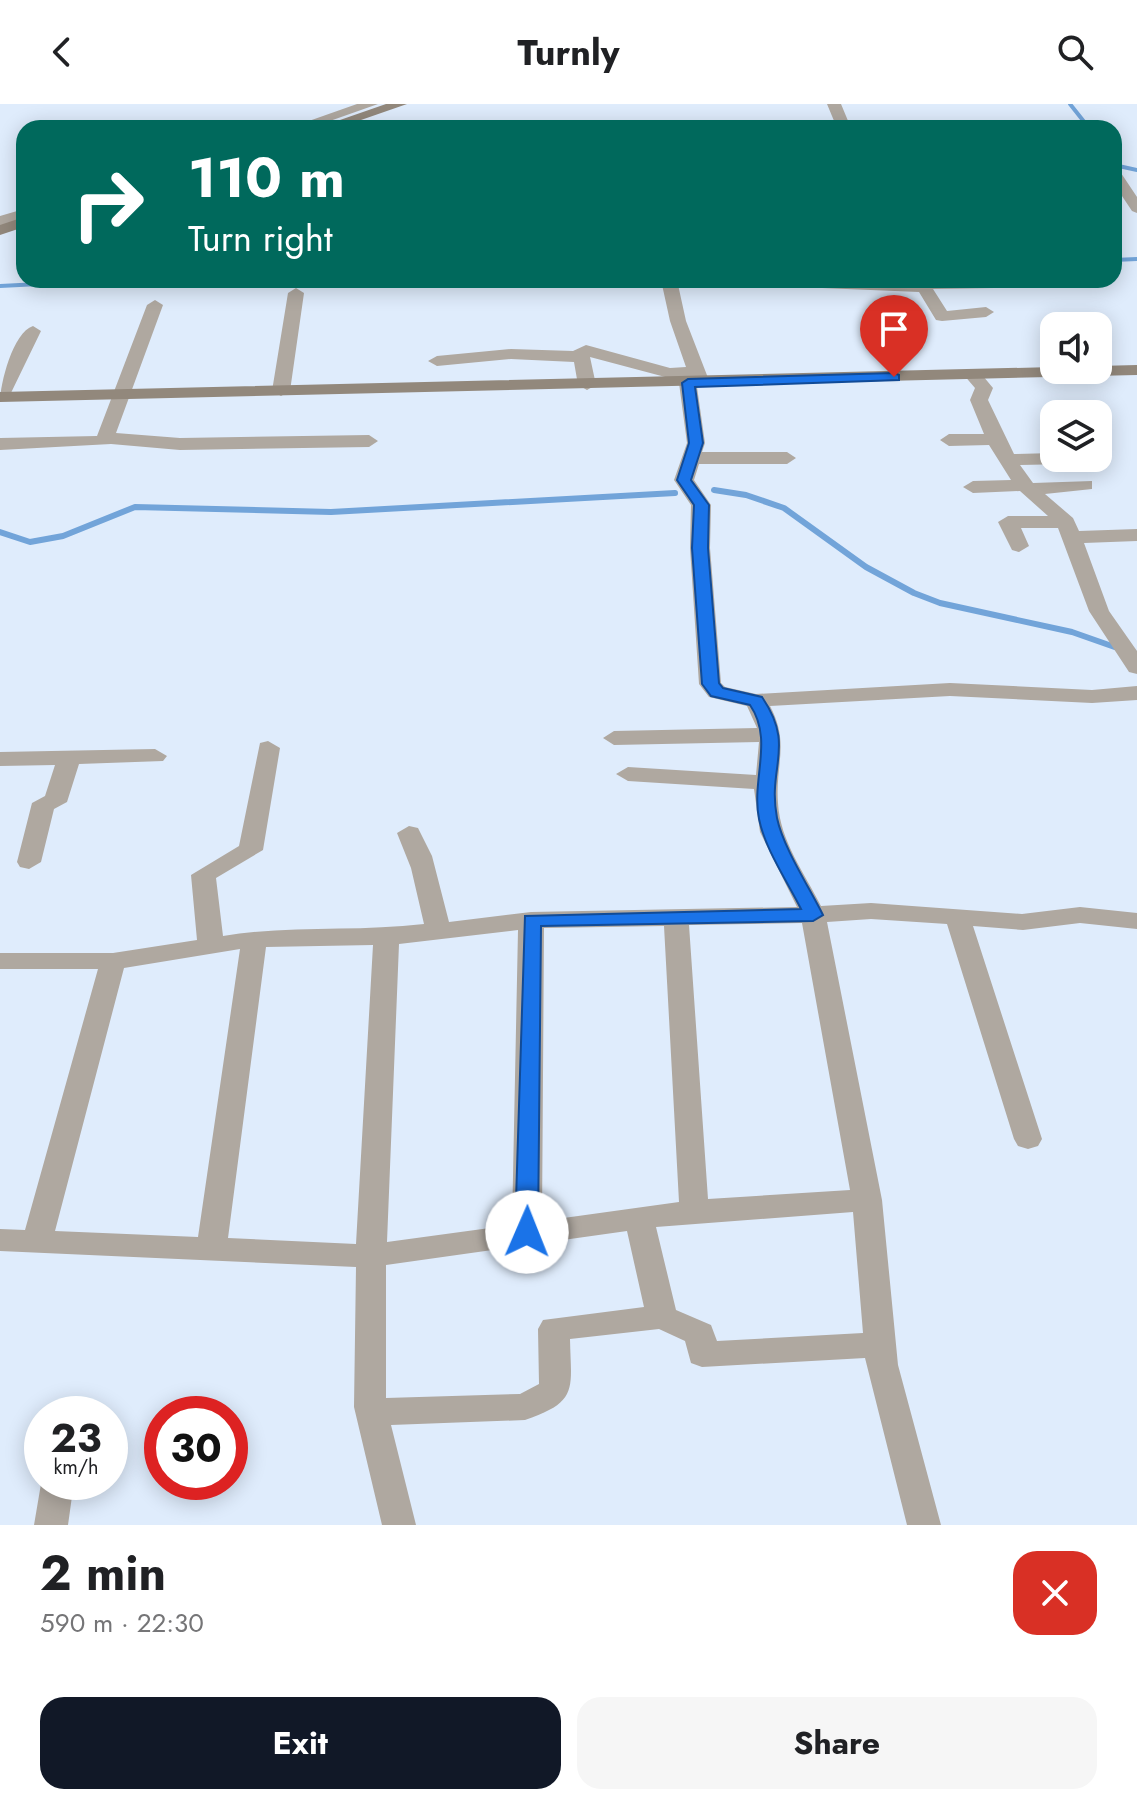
<!DOCTYPE html>
<meta charset="utf-8">
<style>
body{margin:0;font-family:Jost,sans-serif;background:#f6f6f6;color:#202124;height:100vh;display:flex;flex-direction:column;font-size:30px;white-space:nowrap}
*{box-sizing:border-box;margin:0}
p{font-size:26px;color:#757577}
.icon{flex:none;width:44px;height:44px;fill:none;stroke:currentColor;stroke-width:2;stroke-linecap:round;stroke-linejoin:round}
.map{position:relative;height:1421px;overflow:hidden}
.drawer{display:flex;flex-direction:column;background:#fff;flex:1}
.drawer>*{flex:none}
.guide{position:absolute;left:16px;top:16px;width:1106px;height:168px;border-radius:24px;box-shadow:0 4px 20px #0003;background:#00695c;color:#fff;overflow:hidden}
.buttons{position:absolute;left:1040px;top:208px;display:grid;gap:16px}
.buttons a{display:grid;place-items:center;width:72px;height:72px;border-radius:16px;background:#fff;box-shadow:0 4px 20px #0003;font-size:40px}
.speed{position:absolute;left:24px;top:1292px;display:flex;gap:16px;font-size:40px;font-weight:700;text-align:center}
.speed>*{display:grid;place-content:center;width:104px;height:104px;border-radius:50%;background:#fff;box-shadow:0 4px 20px #0003;line-height:1}
.speed small{font-size:20px;font-weight:400}
.speed .limit{border:12px solid #d22;background:#fff;color:#111}
.pin{position:absolute;display:grid;place-items:center;width:68px;height:68px;color:#fff;margin:-82px -34px;border-radius:50% 50% 50% 0;rotate:-45deg;box-shadow:0 0 8px #0007}
.pin .icon{rotate:45deg}
.me{position:absolute;width:88px;margin:-44px;rotate:1deg;stroke-linejoin:round;filter:drop-shadow(0 0 6px #0008)}
.turn{display:flex;align-items:center;gap:28px;height:168px;padding:0 40px;font-size:36px}
.turn .icon{width:104px;height:104px;stroke-width:2.5}
.turn b{display:block;font-size:56px;line-height:68px}
.round{display:grid;place-items:center;flex:none;width:84px;height:84px;border-radius:24px;background:#f6f6f6}
.headline{display:flex;align-items:center;justify-content:space-between;height:136px;padding:0 40px}
h1{font-size:48px;font-weight:700;line-height:60px}
.primary-button{display:flex;gap:16px;margin-top:auto;padding:16px 40px}
.primary-button a{flex:1;height:92px;border-radius:24px;background:#111827;color:#fff;font-size:32px;font-weight:700;line-height:92px;text-align:center}
.primary-button a+a{background:#f6f6f6;color:#202124}
header{display:flex;justify-content:space-between;align-items:center;height:104px;padding:0 40px;background:#fff;font-size:36px;font-weight:700}
.map>svg:first-child{display:block}
.lines{fill:none;stroke-linecap:round;stroke-linejoin:round}
.stream-far2{stroke:#72a4d9;stroke-width:4}
.stream-far1{stroke:#72a4d9;stroke-width:6}
.stream{stroke:#72a4d9;stroke-width:7}
.street{fill:#afa8a0;fill-rule:evenodd}
.secondary{fill:#92887c;fill-rule:evenodd}
.route{fill:#1a73e8;stroke:#114b97;stroke-width:2}
</style>
<header><svg class="icon" aria-label="back" viewBox="0 0 24 24"><path d="M15 5l-7 7 7 7"/></svg>Turnly<svg class="icon" aria-label="search" viewBox="0 0 24 24"><circle cx="10" cy="10" r="6"/><path d="M15 15l6 6"/></svg></header>
<div class="map">
<svg width="1137" height="1421" viewBox="0 0 1137 1421">
<rect width="100%" height="100%" fill="#dfecfc"/>
<g class="lines">
<!-- stream-far2 -->
<path class="stream-far2" d="M1070,0L1089,24
M1114,61L1137,66
M1114,156L1137,155
M0,182L118,176"/>
<!-- stream-far1 -->
<path class="stream-far1" d="M714,386L746,391L784,404L866,463L914,489L940,499L1072,528L1126,547
M0,428L30,438L63,432L135,403L331,408L675,389"/>
<!-- stream -->
<path class="stream" d="M1121,545L1137,551"/>
<!-- street -->
<path class="street" d="M357,0H378L310,24H289Z
M827,0H841L851,24H837Z
M1114,65L1119,66L1137,93V109L1132,107L1114,80Z
M24,105V115L0,122V112Z
M661,176H677L686,217L710,279L697,283L705,339L702,348H787L796,354L787,360H699L694,376L711,401L710,444L721,579L725,583L756,590L950,579L1092,586L1137,582V596L1092,599L950,592L770,602C790,639 775,661 778,699C780,737 805,770 821,802L871,799L1022,810L1080,803L1137,809V825L1080,819L1023,826L973,822L1042,1035L1038,1042L1028,1045L1018,1042L1014,1035L947,820L871,815L827,818L882,1096L898,1261L941,1421H907L865,1254L702,1263L691,1259L685,1237L659,1225L570,1235C571,1285 579,1298 525,1316L391,1321L416,1421H382L354,1303L356,1163L0,1147V1125L25,1126L98,865H0V849H113L197,836L191,771L239,742L260,639L268,637L280,644L263,746L216,774L223,832C289,821 357,828 424,820L411,764L397,729L409,722L418,724L432,752L449,818L531,808L797,803L760,728L754,685L628,677L616,670L628,663L756,671L759,638L614,641L603,634L614,627L757,624L747,602L709,593L699,580L690,444L691,401L674,376L687,339L679,279L690,273L669,274L590,253L596,281L587,286L578,281L574,258L511,255L437,262L428,257L437,252L511,245L573,247L586,241L670,264L686,263L670,217ZM802,819L850,1086L708,1095L689,821ZM664,822L679,1098L542,1117L544,824ZM518,826L512,1121L387,1138L399,840ZM373,841L356,1140L228,1134L266,843ZM240,845L198,1133L55,1127L124,864ZM853,1108L863,1229L717,1237L711,1221L676,1206L656,1123ZM627,1127L644,1203L543,1216L538,1225L539,1280L520,1290L386,1294V1161Z
M828,176H1000L1002,179L994,184L933,185L947,207L986,203L994,208L986,213L942,217L936,216L919,188L822,184V178Z
M296,184L304,189L290,287L281,292L272,287L288,189Z
M155,196L163,201L116,329L180,334L369,331L378,337L369,343L180,346L111,340L0,346V334L97,332L147,201Z
M33,222L41,227L9,293L0,298C0,280 13,228 33,222Z
M972,265L978,266L993,284L988,296L1014,350L1054,349V354H1077L1068,360L1020,361L1033,379L1092,377V385L1045,390L1073,414L1079,427L1137,425V437L1084,439L1109,507L1137,547V570L1129,568L1089,507L1058,424H1021L1029,442L1019,448L1012,446L998,418L1008,412H1048L1020,387L973,389L963,383L973,377L1011,376L989,341L949,342L940,336L949,330H984L970,296L975,284L963,270Z
M155,645L167,652L163,657L79,660L67,698L54,705L41,758L29,765L20,763L17,758L32,699L45,692L55,661L0,662V648Z
M42,1374V1378H74L68,1421H34Z"/>
<!-- secondary -->
<path class="secondary" d="M386,0H407L338,24H317Z
M24,113V123L0,131V121Z
M1137,261V271L0,298V288L1054,263V266H1098V262Z"/>
</g>
<!-- route -->
<path class="route" d="M894,269L899,271V276L695,283L703,339L691,376L709,401L708,444L719,579L723,584L762,593C796,643 767,662 777,714C783,743 809,783 823,811L813,817L541,822L538,1128L535,1134H519L515,1128L525,812L801,805C787,777 765,745 759,715C751,675 774,636 750,601L711,592L702,580L692,444L694,401L677,376L689,339L682,279L688,275Z"/>
</svg>
<div class="buttons">
<a><svg class="icon" aria-label="sound" viewBox="0 0 24 24"><path d="M4 9h4l5-4v14l-5-4H4zM17 9q2 3 0 6"/></svg></a>
<a><svg class="icon" aria-label="layers" viewBox="0 0 24 24"><path d="M12 4l9 5-9 5-9-5zM3 14l9 5 9-5"/></svg></a>
</div>
<div class="speed"><div>23<small>km/h</small></div><div class="limit">30</div></div>
<div class="pin" style="left:894px;top:273px;background:#d93025"><svg class="icon" aria-label="arrive" viewBox="0 0 24 24"><path d="M6 21V4h12l-3 4 3 4H6"/></svg></div>
<svg class="me" style="left:527px;top:1128px" viewBox="-20 -20 40 40"><circle r="19" fill="#fff"/><path d="M0-13L10 11 0 6-10 11z" fill="#1a73e8"/></svg>
<div class="guide">
<div class="turn"><svg class="icon" aria-label="right" viewBox="0 0 24 24"><path d="M7 20v-9h11M14 6l5 5-5 5"/></svg><div><b>110 m</b>Turn right</div></div>
</div>
</div>
<section class="drawer">
<div class="headline"><div><h1>2 min</h1><p>590 m · 22:30</p></div><a class="round" style="background:#d93025;color:#fff"><svg class="icon" aria-label="close" viewBox="0 0 24 24"><path d="M6 6l12 12M18 6L6 18"/></svg></a></div>
<div class="primary-button"><a>Exit</a><a>Share</a></div>
</section>
